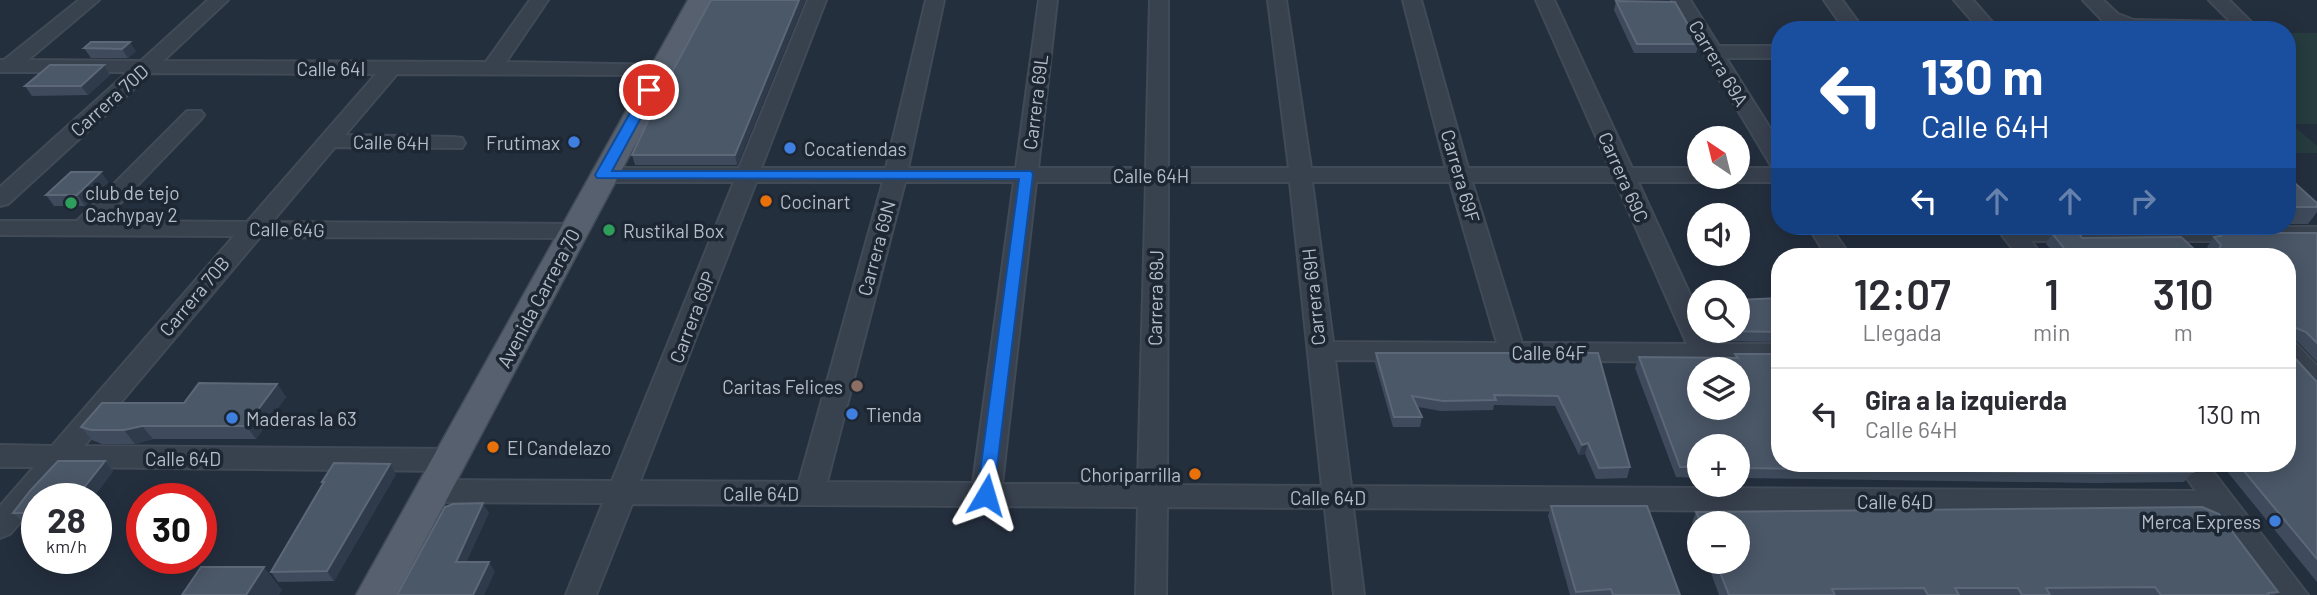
<!DOCTYPE html>
<html lang="es">
<meta charset="utf-8">
<style>
body{margin:0;font-family:Barlow,sans-serif;background:#f2f2f3;color:#2b2b33;height:100vh;display:flex;flex-direction:column;font-size:26px;white-space:nowrap}
*{box-sizing:border-box;margin:0}
p{font-size:23px;color:#7c7c81}
.icon{flex:none;width:38px;height:38px;fill:none;stroke:currentColor;stroke-width:2;stroke-linecap:round;stroke-linejoin:round}
.map{position:relative;flex:1;overflow:hidden}
.panel{position:absolute;left:1771px;top:248px;width:525px;height:224px;display:flex;flex-direction:column;background:#fff;border-radius:28px;box-shadow:0 4px 18px #0003}
.panel>*{flex:none}
.guide{position:absolute;left:1771px;top:21px;width:525px;height:214px;border-radius:28px;box-shadow:0 4px 18px #0003;background:#1a4fa0;color:#fff;overflow:hidden}
.needle{width:46px;rotate:325deg}
.fabs{position:absolute;left:1687px;top:126px;display:grid;gap:14px}
.fabs a{display:grid;place-items:center;width:63px;height:63px;border-radius:50%;background:#fff;box-shadow:0 4px 18px #0003;font-size:35px}
.speed{position:absolute;left:21px;top:483px;display:flex;gap:14px;font-size:35px;font-weight:700;text-align:center}
.speed>*{display:grid;place-content:center;width:91px;height:91px;border-radius:50%;background:#fff;box-shadow:0 4px 18px #0003;line-height:1}
.speed small{font-size:18px;font-weight:400}
.speed .limit{border:10px solid #d22;background:#fff;color:#111}
.pin{position:absolute;display:grid;place-items:center;width:60px;height:60px;color:#fff;margin:-30px;border:4px solid #fff;border-radius:50%;box-shadow:0 2px 7px #0007}
.me{position:absolute;width:77px;margin:-38px;rotate:7deg;stroke-linejoin:round;filter:drop-shadow(0 0 5px #0008)}
.turn{display:flex;align-items:center;gap:24px;height:147px;padding:0 35px;font-size:32px}
.turn .icon{width:91px;height:91px;stroke-width:2.5}
.turn b{display:block;font-size:49px;line-height:60px}
.lanes{display:flex;align-items:center;height:66px;padding:0 35px;background:#0003;justify-content:center;gap:35px;direction:ltr}
.lanes .off{opacity:.35}
.eta{display:flex;justify-content:space-evenly;align-items:center;height:119px;text-align:center}
.eta b{font-size:42px;font-weight:600;line-height:49px}
ul{padding:0;list-style:none}
li{display:flex;align-items:center;gap:21px;height:91px;padding:0 35px;border-top:2px solid #e1e1e2}
li div{flex:1}
li b{display:block;font-size:26px}
li em{font-style:normal}
.map>svg:first-child{display:block}
.green{fill:#263c3f}
.lines{fill:none;stroke-linecap:round;stroke-linejoin:round}
.minor-casing{stroke:#414a57;stroke-width:4}
.major-casing{stroke:#414a57;stroke-width:3}
.minor{fill:#38414e;fill-rule:evenodd}
.major{fill:#56606e;fill-rule:evenodd}
.wall{fill:#3f4b5c}
.shaded-wall{fill:#2f3b4b}
.building{fill:#4b5868;stroke:#5c6777;stroke-width:2;fill-rule:evenodd}
.route{fill:#1a73e8;stroke:#114b97;stroke-width:2}
.shop-dot{fill:#3f7fe0;stroke:#1d2633;stroke-width:2.5}
.food-dot{fill:#e8710a;stroke:#1d2633;stroke-width:2.5}
.leisure-dot{fill:#2e9e5b;stroke:#1d2633;stroke-width:2.5}
.education-dot{fill:#8d6e63;stroke:#1d2633;stroke-width:2.5}
.labels{text-anchor:middle;dominant-baseline:central;stroke-width:7;stroke-linejoin:round;paint-order:stroke}
.street-label{font-size:19px;fill:#b4bcc9;stroke:#1d2633}
.poi-label{font-size:19px;fill:#b4bcc9;stroke:#1d2633;text-anchor:start}
</style>
<div class="map">
<svg width="2317" height="595" viewBox="0 0 2317 595">
<rect width="100%" height="100%" fill="#242f3e"/>
<!-- green -->
<path class="green" d="M2287,33H2317V124H2292L2317,146V153H2287Z"/>
<g class="lines">
<!-- minor casing -->
<g class="minor-casing">
<path id="minor" d="M79,0H99L28,60L141,61L208,0H228L163,61L486,62L530,0H548L506,62L668,65L671,69L668,73L661,75L397,74L345,135L454,137L462,138L465,143L462,148L335,147L272,222L573,224L581,226L585,231L581,236L573,238L260,237L84,446L450,449L460,452L464,460L460,468L450,471L67,467L40,499H37V503L10,534L0,538V506L34,467H0V445L52,446L234,236L0,235V221H77L187,111H201L204,115L201,119L103,221L247,222L376,74L151,73L8,204L0,206V187L128,72H0V60H4Z
M808,0H826L761,168H886L926,0H944L908,168H1016L1039,0H1057L1038,168H1146L1150,0H1168V168H1289L1268,0H1286L1311,168H1446L1403,0H1421L1468,168H1610L1536,0H1554L1632,168H1699V177H1709L1699,182H1638L1699,314V331H1707L1713,344H1780V362L1335,360L1351,486L2196,491L2177,464H2207L2308,595H2275L2214,514L1353,508L1364,595H1334L1325,508L1167,507L1166,595H1136L1138,507L632,504L596,595H566L603,503L434,502L424,499L420,491L424,483L434,480L612,481L734,182H602L594,180L591,175L594,170L602,168H739ZM756,182H883L799,482L640,481ZM905,182H1014L973,483L827,482ZM1036,182H1146L1138,484H1002ZM1168,182H1290L1322,486L1167,485ZM1312,182H1450L1497,343L1333,342ZM1472,182H1616L1687,344L1522,343Z
M1672,0H1690L1719,46H1780V58H1726L1780,144V182H1738L1728,177H1738V168H1780L1772,167L1769,162Z
M1824,0H1842L1864,30H1845Z
M1954,0H1973L1999,30H1980Z
M2083,0H2103L2118,14L2134,20L2231,22L2209,0H2229L2253,24L2249,30H2125L2104,22Z
M1808,226H1830L1851,257H1827Z
M1995,226L2317,227V241H2031L2043,257H2019Z
M2287,341L2296,344L2317,366V391L2308,389L2287,366Z"/>
</g>
<!-- major casing -->
<g class="major-casing">
<path id="major" d="M688,0H712L396,595H356Z"/>
</g>
<!-- minor -->
<use href="#minor" class="minor"/>
<!-- major -->
<use href="#major" class="major"/>
</g>
<!-- wall -->
<path class="wall" d="M711,0H805L737,165H635L632,155Z
M1616,1L1699,44L1696,53H1634L1614,10Z
M91,42L136,51L128,58H91L84,48Z
M104,65L110,75L88,95L32,96L25,86Z
M101,172L108,182L85,206H54L46,195Z
M2287,176L2317,203V212L2308,224H2287Z
M2052,233L2082,238L2194,249H2209L2207,247L2214,237H2216L2218,233H2317V362L2298,342L2293,340V356L2315,380L2317,381V582L2221,464H2287V257H2057L2046,244Z
M1962,249L2015,257H1958Z
M1780,298V342L1719,341L1714,331H1738Z
M1376,353H1598L1630,467L1627,478L1596,479L1585,454L1579,455L1555,406L1494,405L1493,410L1441,411L1418,407L1422,417L1420,427H1393L1375,363Z
M1735,354L2193,472L2184,482L2095,483L1738,478V446H1699V478L1676,477L1635,368L1639,357L1734,358Z
M277,384L286,397L256,439H153L135,444H102L92,440L81,427L184,403Z
M58,461H105L113,471L92,499H37V523H23L13,513L30,491Z
M396,474L334,581L278,582L271,572L323,483L322,482Z
M1551,506L1680,595H1570L1548,516Z
M1696,512L2278,592L2275,595H1719L1707,562H1738V523H1699V542L1692,522Z"/>
<!-- shaded-wall -->
<path class="shaded-wall" d="M799,0H805L737,165L735,155Z
M130,42L136,51L128,58L122,49Z
M104,65L110,75L88,95L81,86Z
M101,172L108,182L85,206L77,195Z
M277,384L286,397L256,439L246,426Z
M142,426L153,439L135,444L124,430Z
M1588,443L1585,454L1579,455L1582,445Z
M105,461L113,471L92,499H75Z
M390,464L396,474L334,581L327,571Z
M483,503L489,513L462,572L456,562Z
M489,562L495,572L484,595H473Z
M264,567L282,590L279,595H246Z"/>
<!-- building -->
<path class="building" d="M711,0H799L735,155H632L663,89Z
M1616,1L1675,2L1699,44H1637Z
M91,42H130L122,49L84,48Z
M50,65H104L81,86H25Z
M71,172H101L77,195H46Z
M2287,176L2317,203V207H2287Z
M2052,233H2079L2082,238L2181,237L2194,249H2219L2221,245L2214,237L2221,236L2218,233H2317V343L2306,332L2296,328L2293,331V356L2315,380L2317,381V559L2238,464H2287V257H2071Z
M1962,249H2008L2015,257H1968Z
M1780,298V332L1723,331H1738V300Z
M1376,353H1598L1630,467L1599,468L1588,443L1582,445L1558,396L1494,395L1496,400L1443,401L1412,396L1422,417H1394Z
M1735,354H1780V464H2187L2193,472L2103,473L1738,468V446H1699V467H1680L1639,357L1738,358ZM1699,369H1738V408H1699Z
M199,383L277,384L246,426H142L124,430H91L81,427L102,403H184Z
M58,461H105L75,499H37V513H13L30,491Z
M334,463L390,464L327,571L271,572L324,482H322Z
M483,503L456,562H489L473,595H397L445,507L453,504Z
M1551,506H1647L1680,595H1613L1611,589L1576,592Z
M2202,507L2219,514L2278,592L2268,593L2269,595H2161L2155,587L2046,588L2050,595H2022L2018,588H1955L1959,595H1928L1924,588L1832,589L1835,595H1729L1716,562H1738V523H1701L1696,512Z
M201,567H264L246,595H182Z"/>
<!-- route -->
<path class="route" d="M649,86L656,90L612,171H1031L1033,174L993,500L986,502L980,500L977,495L1019,179L597,178L595,175L643,90Z"/>
<!-- markers -->
<g class="shop-dot">
<circle cx="574" cy="142" r="7"/>
<circle cx="790" cy="148" r="7"/>
<circle cx="852" cy="414" r="7"/>
<circle cx="232" cy="418" r="7"/>
<circle cx="2275" cy="521" r="7"/>
</g>
<g class="food-dot">
<circle cx="766" cy="201" r="7"/>
<circle cx="493" cy="447" r="7"/>
<circle cx="1195" cy="474" r="7"/>
</g>
<g class="leisure-dot">
<circle cx="71" cy="203" r="7"/>
<circle cx="609" cy="230" r="7"/>
</g>
<circle class="education-dot" cx="857" cy="386" r="7"/>
<g class="labels">
<!-- street labels -->
<g class="street-label">
<text transform="translate(1719 63) rotate(59)">Carrera 69A</text>
<text x="331" y="68">Calle 64I</text>
<text transform="translate(109 100) rotate(-42)">Carrera 70D</text>
<text transform="translate(1035 102) rotate(-83)">Carrera 69L</text>
<text transform="translate(391 142) rotate(1)">Calle 64H</text>
<text x="1151" y="175">Calle 64H</text>
<text transform="translate(1461 176) rotate(74)">Carrera 69F</text>
<text transform="translate(1624 177) rotate(66)">Carrera 69C</text>
<text transform="translate(287 229) rotate(1)">Calle 64G</text>
<text transform="translate(876 248) rotate(-75)">Carrera 69N</text>
<text transform="translate(194 296) rotate(-50)">Carrera 70B</text>
<text transform="translate(1313 297) rotate(-96)">Carrera 69H</text>
<text transform="translate(538 298) rotate(-62)">Avenida Carrera 70</text>
<text transform="translate(1155 298) rotate(-89)">Carrera 69J</text>
<text transform="translate(692 317) rotate(-69)">Carrera 69P</text>
<text x="1549" y="352">Calle 64F</text>
<text x="183" y="458">Calle 64D</text>
<text x="761" y="493">Calle 64D</text>
<text x="1328" y="497">Calle 64D</text>
<text x="1895" y="501">Calle 64D</text>
</g>
<!-- poi labels -->
<g class="poi-label">
<text x="560" y="142" text-anchor="end">Frutimax</text>
<text x="804" y="148">Cocatiendas</text>
<text x="85" y="192">club de tejo<tspan x="85" dy="22">Cachypay 2</tspan></text>
<text x="780" y="201">Cocinart</text>
<text x="623" y="230">Rustikal Box</text>
<text x="843" y="386" text-anchor="end">Caritas Felices</text>
<text x="866" y="414">Tienda</text>
<text x="246" y="418">Maderas la 63</text>
<text x="507" y="447">El Candelazo</text>
<text x="1181" y="474" text-anchor="end">Choriparrilla</text>
<text x="2261" y="521" text-anchor="end">Merca Express</text>
</g>
</g>
</svg>
<div class="fabs">
<a><svg class="needle" viewBox="-14 -14 28 28"><path d="M0-13l5 13h-10z" fill="#e53935"/><path d="M0 13l5-13h-10z" fill="#7c7c81"/></svg></a>
<a><svg class="icon" aria-label="sound" viewBox="0 0 24 24"><path d="M4 9h4l5-4v14l-5-4H4zM17 9q2 3 0 6"/></svg></a>
<a><svg class="icon" aria-label="search" viewBox="0 0 24 24"><circle cx="10" cy="10" r="6"/><path d="M15 15l6 6"/></svg></a>
<a><svg class="icon" aria-label="layers" viewBox="0 0 24 24"><path d="M12 4l9 5-9 5-9-5zM3 14l9 5 9-5"/></svg></a>
<a>+</a>
<a>−</a>
</div>
<div class="speed"><div>28<small>km/h</small></div><div class="limit">30</div></div>
<div class="pin" style="left:649px;top:90px;background:#d93025"><svg class="icon" aria-label="arrive" viewBox="0 0 24 24"><path d="M6 21V4h12l-3 4 3 4H6"/></svg></div>
<svg class="me" style="left:986px;top:495px" viewBox="-20 -20 40 40"><path d="M0-17L14 15 0 8-14 15z" fill="#1a73e8" stroke="#fff" stroke-width="4"/></svg>
<div class="guide">
<div class="turn"><svg class="icon" aria-label="left" viewBox="0 0 24 24"><path d="M17 20v-9H6M10 6l-5 5 5 5"/></svg><div><b>130 m</b>Calle 64H</div></div>
<div class="lanes"><svg class="icon" aria-label="left" viewBox="0 0 24 24"><path d="M17 20v-9H6M10 6l-5 5 5 5"/></svg><svg class="icon off" aria-label="ahead" viewBox="0 0 24 24"><path d="M12 20V5M6 11l6-6 6 6"/></svg><svg class="icon off" aria-label="ahead" viewBox="0 0 24 24"><path d="M12 20V5M6 11l6-6 6 6"/></svg><svg class="icon off" aria-label="right" viewBox="0 0 24 24"><path d="M7 20v-9h11M14 6l5 5-5 5"/></svg></div>
</div>
<section class="panel">
<div class="eta">
<div><b>12:07</b><p>Llegada</p></div>
<div><b>1</b><p>min</p></div>
<div><b>310</b><p>m</p></div>
</div>
<ul>
<li><svg class="icon" aria-label="left" viewBox="0 0 24 24"><path d="M17 20v-9H6M10 6l-5 5 5 5"/></svg><div><b>Gira a la izquierda</b><p>Calle 64H</p></div><em>130 m</em></li>
</ul>
</section>
</div>
